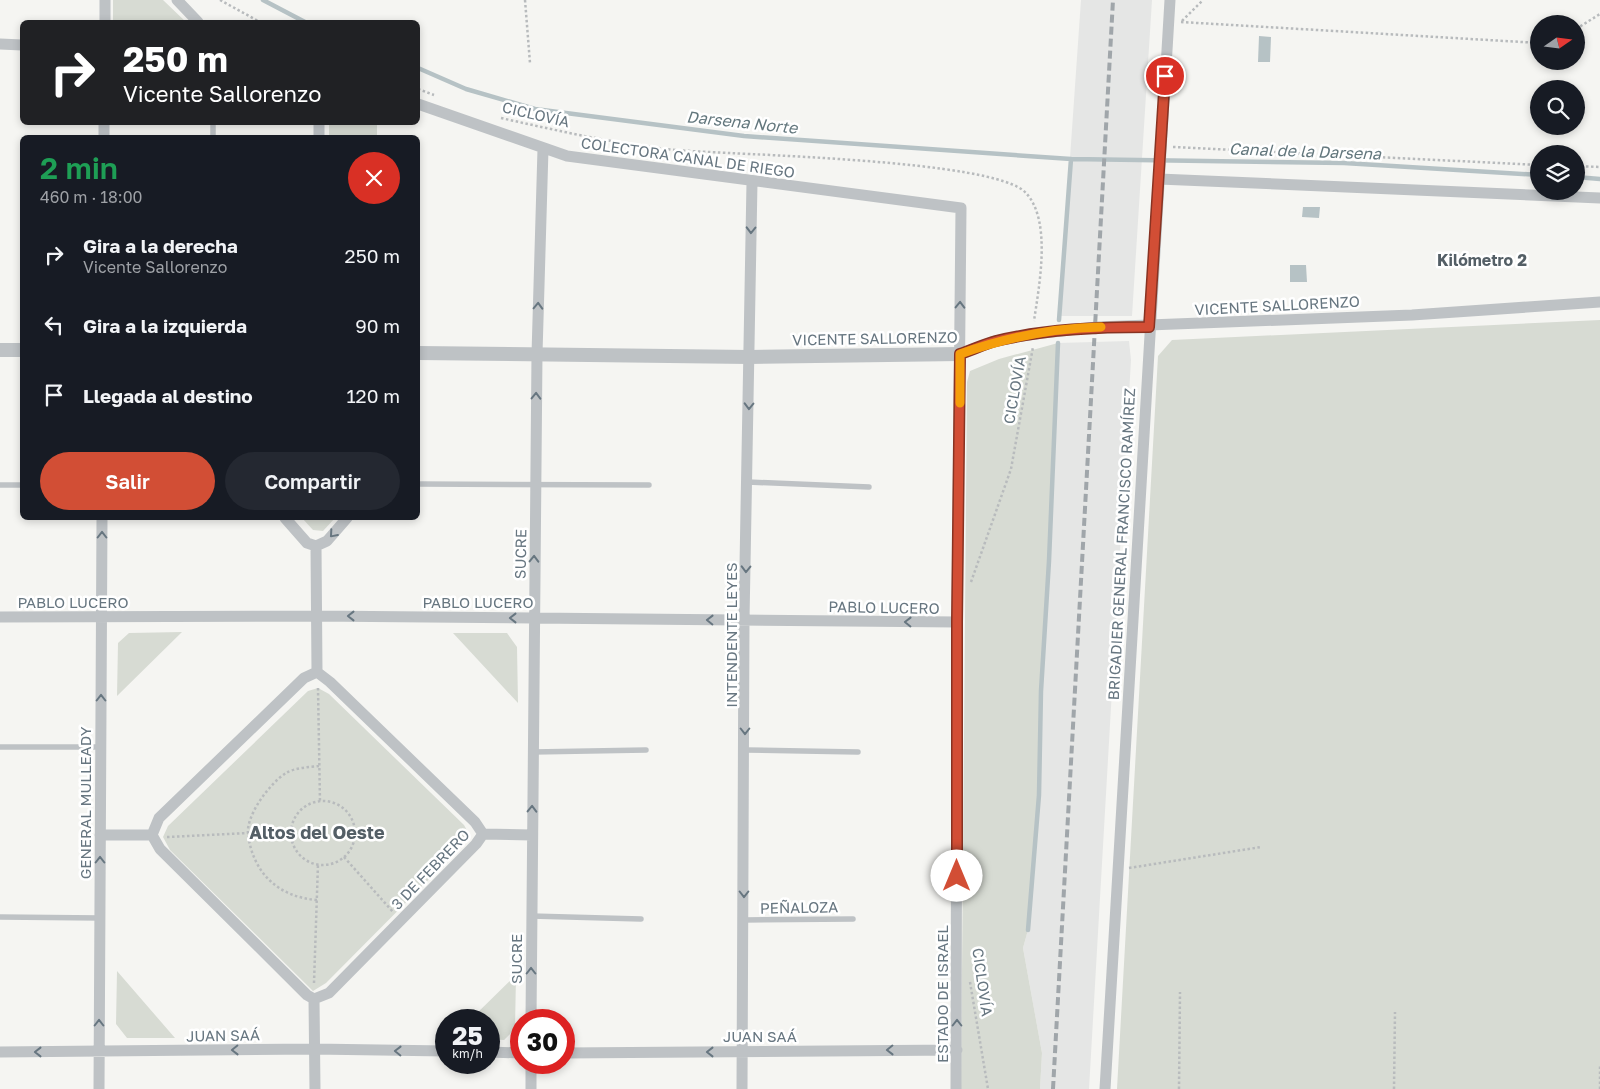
<!DOCTYPE html>
<html lang="es">
<meta charset="utf-8">
<style>
body{margin:0;font-family:"Golos Text",sans-serif;background:#242831;color:#f1f3f6;height:100vh;display:flex;flex-direction:column;font-size:19px;white-space:nowrap}
*{box-sizing:border-box;margin:0}
p{font-size:16px;color:#9ea1a6}
.icon{flex:none;width:28px;height:28px;fill:none;stroke:currentColor;stroke-width:2;stroke-linecap:round;stroke-linejoin:round}
.map{position:relative;flex:1;overflow:hidden}
.details{position:absolute;left:20px;top:135px;width:400px;height:385px;display:flex;flex-direction:column;background:#171b24;border-radius:8px;box-shadow:0 2px 8px #0003}
.details>*{flex:none}
.top-card{position:absolute;left:20px;top:20px;width:400px;height:105px;border-radius:8px;box-shadow:0 2px 8px #0003;background:#202124;color:#fff;overflow:hidden}
.needle{width:32px;rotate:76deg}
.controls{position:absolute;left:1530px;top:15px;display:grid;gap:10px}
.controls a{display:grid;place-items:center;width:55px;height:55px;border-radius:50%;background:#171b24;box-shadow:0 2px 8px #0003;font-size:25px}
.speed{position:absolute;left:435px;top:1009px;display:flex;gap:10px;font-size:25px;font-weight:700;text-align:center}
.speed>*{display:grid;place-content:center;width:65px;height:65px;border-radius:50%;background:#171b24;box-shadow:0 2px 8px #0003;line-height:1}
.speed small{font-size:12px;font-weight:400}
.speed .limit{border:8px solid #d22;background:#fff;color:#111}
.pin{position:absolute;display:grid;place-items:center;width:42px;height:42px;color:#fff;margin:-21px;border:2px solid #fff;border-radius:50%;box-shadow:0 1px 5px #0007}
.me{position:absolute;width:55px;margin:-28px;rotate:0deg;stroke-linejoin:round;filter:drop-shadow(0 0 4px #0008)}
.turn{display:flex;align-items:center;gap:18px;height:105px;padding:0 20px;font-size:22px}
.turn .icon{width:65px;height:65px;stroke-width:2.5}
.turn b{display:block;font-size:35px;line-height:42px}
.round{display:grid;place-items:center;flex:none;width:52px;height:52px;border-radius:26px;background:#242831}
.head{display:flex;align-items:center;justify-content:space-between;height:85px;padding:0 20px}
h1{font-size:30px;font-weight:600;line-height:38px;color:#1e9e55}
.primary-button{display:flex;gap:10px;margin-top:auto;padding:10px 20px}
.primary-button a{flex:1;height:58px;border-radius:30px;background:#d24e35;color:#fff;font-size:20px;font-weight:600;line-height:58px;text-align:center}
.primary-button a+a{background:#242831;color:#f1f3f6}
ul{padding:0;list-style:none}
li{display:flex;align-items:center;gap:15px;height:70px;padding:0 20px}
li div{flex:1}
li b{display:block;font-size:19px}
li em{font-style:normal}
.map>svg:first-child{display:block}
.built{fill:#e5e6e5}
.green{fill:#d7dbd3}
.water{fill:#b6c2c5}
.lines{fill:none;stroke-linecap:round;stroke-linejoin:round}
.stream{stroke:#b6c2c5;stroke-width:4.5}
.path{stroke:#b8bbbd;stroke-width:2.5;stroke-dasharray:2.5 2.5;stroke-linecap:butt}
.service{stroke:#bec2c5;stroke-width:5.5}
.minor{stroke:#bec2c5;stroke-width:11}
.tertiary{stroke:#bec2c5;stroke-width:14}
.rail{stroke:#a0a6aa;stroke-width:4;stroke-dasharray:8 4;stroke-linecap:butt}
.oneway{stroke:#677680}
.route-casing{stroke:#832;stroke-width:12}
.route{stroke:#d24e35;stroke-width:9}
.slow{stroke:#f59e0b;stroke-width:9}
.labels{text-anchor:middle;dominant-baseline:central;stroke-width:5;stroke-linejoin:round;paint-order:stroke}
.street-label{font-size:15px;fill:#677680;stroke:#fff}
.water-label{font-size:16px;font-style:italic;fill:#63777d;stroke:#fff}
.neighbourhood-label{font-size:16px;font-weight:bold;fill:#545f66;stroke:#fff}
.quarter-label{font-size:18px;font-weight:bold;fill:#545f66;stroke:#fff}
</style>
<div class="map">
<svg width="1600" height="1089" viewBox="0 0 1600 1089">
<rect width="100%" height="100%" fill="#f5f5f2"/>
<!-- built -->
<path class="built" d="M1081,0H1152L1132,316H1059Z
M1129,341L1131,360L1089,1089H1040L1042,1053L1023,948L1028,930L1039,795L1041,691L1049,561L1058,343Z"/>
<!-- green -->
<path class="green" d="M113,0H163L186,22H113Z
M329,123H377V137H329Z
M1600,320V1089H1117L1158,356L1172,340Z
M1058,343L1049,561L1041,691L1039,795L1028,930L1023,948L1042,1053L1040,1089H961L967,382L970,371L999,359Z
M302,518H335L323,531L313,530Z
M182,632L117,696L118,643L129,633Z
M453,633H507L517,647L518,703Z
M318,688L329,694L464,825L469,834L466,842L326,983L313,991L170,850L163,837L168,826L308,691Z
M117,971L175,1038H127L116,1024Z
M516,975L515,1029L504,1040L489,1039V1020H470Z"/>
<!-- water -->
<path class="water" d="M1259,36L1271,37L1270,62H1258Z
M1303,207H1320L1319,218L1302,217Z
M1290,265H1306L1307,282H1290Z"/>
<g class="lines">
<!-- stream -->
<path class="stream" d="M263,0L305,22
M418,68L466,89L535,109L744,136L1071,159L1344,163L1539,175
M1576,177L1600,179
M1059,320L1071,159
M1028,930L1039,795L1041,691L1049,561L1058,343"/>
<!-- path -->
<path class="path" d="M220,0L260,22
M525,0L530,63
M1182,21L1203,0
M1181,22L1539,43
M1576,29L1600,14
M418,89L434,95
M501,118C559,131 616,144 676,150C734,155 996,159 1026,193C1052,221 1039,286 1034,321
M1173,147L1539,165
M1576,166L1600,167
M971,582L1011,469L1033,347
M318,688L320,802
M291 833a32 32 0 1 1 64 0a32 32 0 1 1-64 0Z
M167,837L248,833
M344,857L393,912
M1129,868L1261,847
M317,900C278,897 253,873 248,834C246,815 270,783 286,773C294,768 309,767 319,766
M970,982L988,1089
M314,983L318,864
M1179,1089L1180,992
M1394,1089L1395,1012
M1600,1089V1064"/>
<!-- service -->
<path class="service" d="M213,138V122
M748,482L869,487
M418,484L649,485
M0,485H22
M0,747H101
M746,750L858,752
M533,752L646,750
M531,916L641,919
M0,917L100,918
M744,920L853,919"/>
<!-- minor -->
<path class="minor" d="M177,0L198,22
M105,22V0
M0,44L22,45
M418,104L567,156L961,208L957,622L956,1089
M319,122V138
M104,138V122
M1159,179L1600,198
M960,354L995,341L1034,334L1097,327L1412,315L1600,302
M285,518L307,543L316,546L327,541L347,518
M316,546L317,672
M0,617L316,616L957,622
M317,672L330,682L475,822L483,834L476,844L329,993L314,999L307,995L160,849L152,835L159,818L304,678Z
M483,834L532,835
M100,835H152
M314,999L315,1089
M531,1020L537,354L543,149
M0,1052L314,1049L446,1051
M489,1052L521,1053
M564,1053L957,1050
M99,1089L102,518
M531,1089V1062
M742,1089L744,620L752,182
M1105,1089L1170,0"/>
<!-- tertiary -->
<path class="tertiary" d="M0,350H22
M418,353L749,357L960,354"/>
<!-- rail -->
<path class="rail" d="M1053,1089L1113,0"/>
</g>
<!-- one-way arrows -->
<defs><path id="oneway-chevron" d="M-2-3.5L2.5 0L-2 3.5" fill="none" stroke-width="1.6" stroke-linecap="round" stroke-linejoin="round" transform="scale(1.25)"/></defs>
<g class="oneway">
<use href="#oneway-chevron" transform="translate(751 230) rotate(91)"/>
<use href="#oneway-chevron" transform="translate(960 305) rotate(-89)"/>
<use href="#oneway-chevron" transform="translate(538 306) rotate(-88)"/>
<use href="#oneway-chevron" transform="translate(536 396) rotate(-89)"/>
<use href="#oneway-chevron" transform="translate(749 406) rotate(91)"/>
<use href="#oneway-chevron" transform="translate(333 534) rotate(131)"/>
<use href="#oneway-chevron" transform="translate(102 535) rotate(-90)"/>
<use href="#oneway-chevron" transform="translate(534 559) rotate(-89)"/>
<use href="#oneway-chevron" transform="translate(746 569) rotate(91)"/>
<use href="#oneway-chevron" transform="translate(351 616) rotate(-180)"/>
<use href="#oneway-chevron" transform="translate(513 618) rotate(-180)"/>
<use href="#oneway-chevron" transform="translate(710 620) rotate(-179)"/>
<use href="#oneway-chevron" transform="translate(908 622) rotate(-179)"/>
<use href="#oneway-chevron" transform="translate(101 698) rotate(-90)"/>
<use href="#oneway-chevron" transform="translate(745 731) rotate(90)"/>
<use href="#oneway-chevron" transform="translate(532 809) rotate(-89)"/>
<use href="#oneway-chevron" transform="translate(100 860) rotate(-90)"/>
<use href="#oneway-chevron" transform="translate(744 894) rotate(90)"/>
<use href="#oneway-chevron" transform="translate(531 971) rotate(-90)"/>
<use href="#oneway-chevron" transform="translate(99 1023) rotate(-90)"/>
<use href="#oneway-chevron" transform="translate(957 1023) rotate(-90)"/>
<use href="#oneway-chevron" transform="translate(235 1050) rotate(179)"/>
<use href="#oneway-chevron" transform="translate(890 1050) rotate(179)"/>
<use href="#oneway-chevron" transform="translate(398 1051) rotate(-179)"/>
<use href="#oneway-chevron" transform="translate(38 1052) rotate(180)"/>
<use href="#oneway-chevron" transform="translate(710 1052) rotate(180)"/>
</g>
<g class="lines">
<!-- route casing -->
<g class="route-casing">
<path id="route" d="M957,876V622L960,354C972,350 984,344 996,341C1046,329 1098,327 1149,327L1165,76"/>
</g>
<!-- route -->
<use href="#route" class="route"/>
<!-- slow -->
<path class="slow" d="M960,403V354C1005,338 1053,328 1101,327"/>
</g>
<g class="labels">
<!-- street labels -->
<g class="street-label">
<text transform="translate(536 114) rotate(13)">CICLOVÍA</text>
<text transform="translate(688 157) rotate(8)">COLECTORA CANAL DE RIEGO</text>
<text transform="translate(1277 305) rotate(-3)">VICENTE SALLORENZO</text>
<text transform="translate(875 338) rotate(-1)">VICENTE SALLORENZO</text>
<text transform="translate(1014 390) rotate(-80)">CICLOVÍA</text>
<text transform="translate(1121 544) rotate(-87)">BRIGADIER GENERAL FRANCISCO RAMÍREZ</text>
<text transform="translate(520 554) rotate(-89)">SUCRE</text>
<text x="73" y="602">PABLO LUCERO</text>
<text x="478" y="602">PABLO LUCERO</text>
<text transform="translate(884 607) rotate(1)">PABLO LUCERO</text>
<text transform="translate(731 635) rotate(-90)">INTENDENTE LEYES</text>
<text transform="translate(85 803) rotate(-90)">GENERAL MULLEADY</text>
<text transform="translate(430 869) rotate(-46)">3 DE FEBRERO</text>
<text transform="translate(799 907) rotate(-1)">PEÑALOZA</text>
<text transform="translate(516 959) rotate(-90)">SUCRE</text>
<text transform="translate(983 982) rotate(82)">CICLOVÍA</text>
<text transform="translate(942 994) rotate(-90)">ESTADO DE ISRAEL</text>
<text transform="translate(223 1035) rotate(-1)">JUAN SAÁ</text>
<text x="760" y="1036">JUAN SAÁ</text>
</g>
<!-- water labels -->
<g class="water-label">
<text transform="translate(742 122) rotate(6)">Darsena Norte</text>
<text transform="translate(1305 151) rotate(2)">Canal de la Darsena</text>
</g>
<!-- neighbourhood labels -->
<g class="neighbourhood-label">
<text x="1482" y="260">Kilómetro 2</text>
</g>
<!-- quarter labels -->
<g class="quarter-label">
<text x="317" y="832">Altos del Oeste</text>
</g>
</g>
</svg>
<div class="controls">
<a><svg class="needle" viewBox="-14 -14 28 28"><path d="M0-13l5 13h-10z" fill="#e53935"/><path d="M0 13l5-13h-10z" fill="#9ea1a6"/></svg></a>
<a><svg class="icon" aria-label="search" viewBox="0 0 24 24"><circle cx="10" cy="10" r="6"/><path d="M15 15l6 6"/></svg></a>
<a><svg class="icon" aria-label="layers" viewBox="0 0 24 24"><path d="M12 4l9 5-9 5-9-5zM3 14l9 5 9-5"/></svg></a>
</div>
<div class="speed"><div>25<small>km/h</small></div><div class="limit">30</div></div>
<div class="pin" style="left:1165px;top:76px;background:#d93025"><svg class="icon" aria-label="arrive" viewBox="0 0 24 24"><path d="M6 21V4h12l-3 4 3 4H6"/></svg></div>
<svg class="me" style="left:957px;top:876px" viewBox="-20 -20 40 40"><circle r="19" fill="#fff"/><path d="M0-13L10 11 0 6-10 11z" fill="#d24e35"/></svg>
<div class="top-card">
<div class="turn"><svg class="icon" aria-label="right" viewBox="0 0 24 24"><path d="M7 20v-9h11M14 6l5 5-5 5"/></svg><div><b>250 m</b>Vicente Sallorenzo</div></div>
</div>
<section class="details">
<div class="head"><div><h1>2 min</h1><p>460 m · 18:00</p></div><a class="round" style="background:#d93025;color:#fff"><svg class="icon" aria-label="close" viewBox="0 0 24 24"><path d="M6 6l12 12M18 6L6 18"/></svg></a></div>
<ul>
<li><svg class="icon" aria-label="right" viewBox="0 0 24 24"><path d="M7 20v-9h11M14 6l5 5-5 5"/></svg><div><b>Gira a la derecha</b><p>Vicente Sallorenzo</p></div><em>250 m</em></li>
<li><svg class="icon" aria-label="left" viewBox="0 0 24 24"><path d="M17 20v-9H6M10 6l-5 5 5 5"/></svg><div><b>Gira a la izquierda</b></div><em>90 m</em></li>
<li><svg class="icon" aria-label="arrive" viewBox="0 0 24 24"><path d="M6 21V4h12l-3 4 3 4H6"/></svg><div><b>Llegada al destino</b></div><em>120 m</em></li>
</ul>
<div class="primary-button"><a>Salir</a><a>Compartir</a></div>
</section>
</div>
